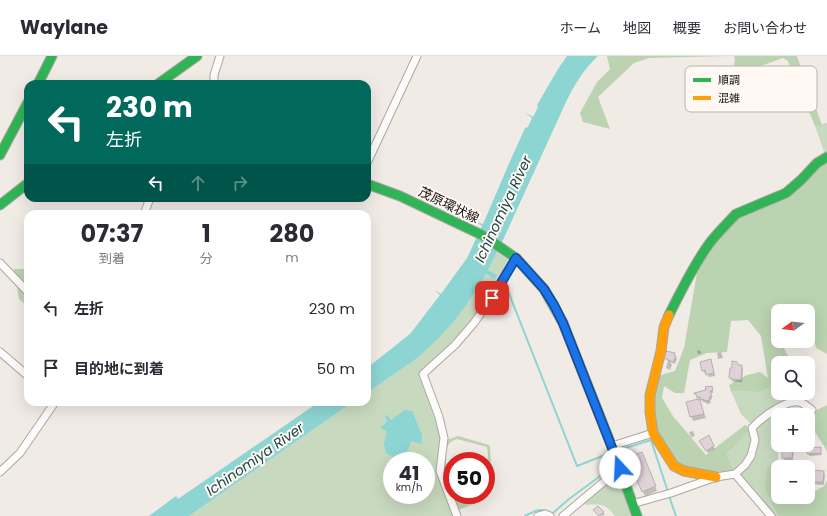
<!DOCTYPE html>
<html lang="ja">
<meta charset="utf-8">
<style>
body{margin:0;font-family:Poppins,"Noto Sans JP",sans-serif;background:#f7f7f7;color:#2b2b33;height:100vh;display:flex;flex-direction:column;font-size:15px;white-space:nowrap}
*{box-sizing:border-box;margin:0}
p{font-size:13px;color:#7c7c81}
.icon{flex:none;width:22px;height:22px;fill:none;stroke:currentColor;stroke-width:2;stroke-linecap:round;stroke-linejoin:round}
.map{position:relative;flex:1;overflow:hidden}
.drawer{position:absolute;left:24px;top:154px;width:347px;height:196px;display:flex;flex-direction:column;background:#fff;border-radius:12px;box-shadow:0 4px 16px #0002}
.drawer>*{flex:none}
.guide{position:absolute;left:24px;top:24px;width:347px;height:122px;border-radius:12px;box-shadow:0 4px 16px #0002;background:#00695c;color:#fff;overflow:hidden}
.needle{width:26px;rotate:255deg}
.controls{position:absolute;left:771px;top:248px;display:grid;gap:8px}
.controls a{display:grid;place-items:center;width:44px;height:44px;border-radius:8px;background:#fff;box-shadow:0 4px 16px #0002;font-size:20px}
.speed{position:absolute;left:383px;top:396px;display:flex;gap:8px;font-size:20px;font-weight:700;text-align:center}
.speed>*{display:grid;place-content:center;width:52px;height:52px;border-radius:50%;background:#fff;box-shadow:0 4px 16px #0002;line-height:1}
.speed small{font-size:10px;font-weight:400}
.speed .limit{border:6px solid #d22;background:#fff;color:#111}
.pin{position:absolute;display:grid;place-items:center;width:34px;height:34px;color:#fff;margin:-17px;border-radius:8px;box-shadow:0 2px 6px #0006}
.me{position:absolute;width:44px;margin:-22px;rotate:340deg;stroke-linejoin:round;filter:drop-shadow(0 0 3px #0008)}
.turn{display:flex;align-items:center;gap:14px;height:84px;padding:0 16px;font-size:18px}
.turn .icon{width:52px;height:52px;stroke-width:2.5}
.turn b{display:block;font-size:28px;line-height:34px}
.lanes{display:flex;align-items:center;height:38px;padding:0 16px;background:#0003;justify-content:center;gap:20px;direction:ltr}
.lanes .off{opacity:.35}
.eta{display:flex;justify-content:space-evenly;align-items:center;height:68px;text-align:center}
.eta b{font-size:24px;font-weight:700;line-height:28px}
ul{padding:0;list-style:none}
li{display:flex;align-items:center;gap:12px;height:60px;padding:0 16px}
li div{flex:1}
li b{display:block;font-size:15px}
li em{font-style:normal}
header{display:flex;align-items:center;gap:24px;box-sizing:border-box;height:56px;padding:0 20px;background:#fff;border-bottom:1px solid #e1e1e2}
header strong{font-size:19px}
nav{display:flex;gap:22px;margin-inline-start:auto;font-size:14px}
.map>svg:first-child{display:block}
.green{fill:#c7d9be;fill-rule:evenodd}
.forest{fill:#bbd3b1}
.water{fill:#8dd5d3}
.shadow{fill:#0003}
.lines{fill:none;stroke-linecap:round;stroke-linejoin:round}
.stream{stroke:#8dd5d3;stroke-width:2}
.building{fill:#e1d1d8;stroke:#b6b1b0}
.street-casing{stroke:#aca7a4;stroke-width:9}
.fast-casing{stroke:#aca7a4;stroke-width:11}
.slow-casing{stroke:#aca7a4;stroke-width:11}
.street{stroke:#fdfcfb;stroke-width:7}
.fast{stroke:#30b455;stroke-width:9}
.slow{stroke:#ff9f0a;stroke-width:9}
.route-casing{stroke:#114b97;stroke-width:10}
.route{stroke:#1a73e8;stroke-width:7}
.labels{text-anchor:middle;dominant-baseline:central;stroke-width:4;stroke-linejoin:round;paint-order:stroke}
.street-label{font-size:13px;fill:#16120f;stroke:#fff8f3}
.water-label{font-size:14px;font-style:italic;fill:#164646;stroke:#fff8f3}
.key{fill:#fff8f3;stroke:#b9b3af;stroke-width:1}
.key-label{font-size:11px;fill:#16120f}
</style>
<header>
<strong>Waylane</strong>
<nav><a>ホーム</a><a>地図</a><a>概要</a><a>お問い合わせ</a></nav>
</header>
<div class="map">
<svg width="827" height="460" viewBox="0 0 827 460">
<rect width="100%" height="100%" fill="#f1ebe6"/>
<!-- green -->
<path class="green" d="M827,67V97L825,98L815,70Z
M497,196L511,206L480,254L434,306L419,319L441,380L437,414L455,460H189L353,346H367V336L371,339V334C386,323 401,313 416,302C441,283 471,247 486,218L494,223L488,214ZM392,405H426V439H392Z
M778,328V337H793L794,344L751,368L741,358L731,335L759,336Z
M771,360L778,376V406L767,410L764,432L778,460H775L739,420L756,383V371Z
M751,373L753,384L746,404L734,415L727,398Z
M618,418L633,460H615C606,448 601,448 586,449L584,445Z"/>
<!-- forest -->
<path class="forest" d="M607,0H729L649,2L634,7L598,41L610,73L583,66L580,57L597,26L610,13Z
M733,0H797L822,69L815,70L788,5L783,2L733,20L735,1Z
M827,104V298L816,292L808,263V255L783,251L782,255H778V271L776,278L778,285H780L792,307H778V328L759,336L731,335L729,329L747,319L760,316L768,322L761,280L748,264L731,265L727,296L707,297L690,304L684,337H675L664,330L662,342L673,360L706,399L745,369L751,373L727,398L734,415L725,417L693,416L679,412L655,376L652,355L657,320L675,315L684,292L698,211L710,191L736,162L775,146Z
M14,213H28V251L19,243Z
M827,349V404V395L813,373L811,357Z
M458,380L489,389L490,391L491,411L486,424L488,399L487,391L457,383C454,384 450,386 449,388C443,396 446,410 450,417L452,418V438L443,413L447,384Z
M778,406L773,423L778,431V441H785L797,445L804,441H808V439L824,430L827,425V460H778L764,432L767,410Z
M452,439H460L466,441L469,439H484L479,446L458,454Z"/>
<!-- water -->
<path class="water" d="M567,0H598C584,13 574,29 566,46L503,184L488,214L497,219L494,223L486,218C469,249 444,280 417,302C402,313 386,323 371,334V339L367,336V312L410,278L440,239L434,234L441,238L467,202L482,170L474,165L483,168L511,103L525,72L528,71L532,62L524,56L533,61L538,51L537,49L558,13Z
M319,346H353L189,460H149L176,440L178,443Z
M406,353L408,355H412L422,379L421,388L411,385C408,395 407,400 396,402L386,397L384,387L387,375L380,372L387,366L385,360L387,359L391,364Z"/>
<!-- shadow -->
<path class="shadow" d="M700,294L701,298H698L697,295Z
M721,296L723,302L718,303L717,297Z
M674,298L677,303L675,308L670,306L672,309L670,314L666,312L668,305L665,302Z
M712,307L715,320L709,321L707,316L704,317L703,314Z
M737,307L743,313L742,326H733L730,321Z
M713,334V337H711L712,343L710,344L711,347L707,348L705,346H703L702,344H699L706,362L693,365L687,347L699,344L697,337Z
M792,352L793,354L786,356L785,355Z
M809,356L810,359V372H808V359H804V357Z
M808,372L810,379L808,380Z
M693,375L695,380L691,381L689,376Z
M810,384L812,388L806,390V389H808V385Z
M700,385L711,388L715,393L708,397Z
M783,389H792L794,392L793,405L784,404L783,402Z
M820,392L822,399L810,400L808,398Z
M644,401L657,435L645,440L643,436L639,408Z
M823,416L825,418L824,429L810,428L809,426Z
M776,417H778V425L775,423Z
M797.5 443a2.5 2.5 0 1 1 5 0a2.5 2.5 0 1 1-5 0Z
M596,456H603L605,459L598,460Z"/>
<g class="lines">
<!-- stream -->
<path class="stream" d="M506,230L577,410L610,397
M616,395L651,384L668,436
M669,440L676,460
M550,457H553L569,443L607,415L608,413L603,400
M525,460C533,456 538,452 546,455"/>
</g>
<!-- building -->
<path class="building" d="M666,295L675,297L674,299L676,300L673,306L664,302Z
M711,303L714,317L706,319L705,314L702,315L700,306Z
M732,305L737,306L738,309H742L741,324L731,323V322H729L730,312H732Z
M709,330V331L712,330L713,334L710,335L712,341H709L710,344L704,345V343L701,344L700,341L697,342L696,338H694V337L706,334L705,331Z
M698,343V344H700L704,358L690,361L686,346Z
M709,379L714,390L706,395L699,385Z
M782,389H793L792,402H782Z
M821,391V397L807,398V392Z
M642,396L656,430L642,436L631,410L637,407L634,399Z
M809,414L824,415L823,426H808Z
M598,450L604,456L599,460L593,454Z"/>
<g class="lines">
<!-- street casing -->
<g class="street-casing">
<path id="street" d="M214,28V19L220,0
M367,107L417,0
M144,158L150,142
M0,207L28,236
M0,296L28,320
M612,390L653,377
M0,416L20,397L55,346
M735,418L771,460
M632,448L671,437L716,421L735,418L745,409L751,400L755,384L752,372C761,362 785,344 799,346C804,347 808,351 812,354
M457,460L440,415L444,382L439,361L423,318L455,289L474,267L500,230L516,202
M538,460L545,458L550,460
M563,460L620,412"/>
</g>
<!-- fast casing -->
<g class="fast-casing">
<path id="fast" d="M38,28L52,0
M158,28L197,0
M0,99L28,46
M367,128L400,140L482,179L516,202L544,233L563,267L612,391L637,460
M0,149L28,127
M669,259C681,235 693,210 709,188C716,178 726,169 734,160L736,158L786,137L801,124L817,107L827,101"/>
</g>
<!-- slow casing -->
<g class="slow-casing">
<path id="slow" d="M669,259L664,271L661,295L650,339V356L653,377L674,410L684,415L716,421"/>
</g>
<!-- street -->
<use href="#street" class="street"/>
<!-- fast -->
<use href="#fast" class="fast"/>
<!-- slow -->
<use href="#slow" class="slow"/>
</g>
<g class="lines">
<!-- route casing -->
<g class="route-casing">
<path id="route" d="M492,242L516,202L544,233L554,249L563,267L620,412"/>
</g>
<!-- route -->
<use href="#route" class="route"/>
</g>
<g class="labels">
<!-- street labels -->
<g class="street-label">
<text transform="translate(449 149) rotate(26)">茂原環状線</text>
</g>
<!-- water labels -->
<g class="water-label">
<text transform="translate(503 153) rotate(-65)">Ichinomiya River</text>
<text transform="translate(255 403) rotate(-35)">Ichinomiya River</text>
</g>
</g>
<!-- legend -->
<rect x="685" y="10" width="132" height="46" rx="6" class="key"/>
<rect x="693" y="22" width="18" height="4" fill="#30b455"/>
<rect x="693" y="40" width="18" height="4" fill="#ff9f0a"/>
<g class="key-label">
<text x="718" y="28">順調</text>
<text x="718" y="46">混雑</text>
</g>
</svg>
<div class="controls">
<a><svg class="needle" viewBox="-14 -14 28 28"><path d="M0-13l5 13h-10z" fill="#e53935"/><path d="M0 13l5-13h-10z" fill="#7c7c81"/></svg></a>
<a><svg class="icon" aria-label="search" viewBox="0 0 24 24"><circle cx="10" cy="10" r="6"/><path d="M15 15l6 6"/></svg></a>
<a>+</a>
<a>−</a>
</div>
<div class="speed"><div>41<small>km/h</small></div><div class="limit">50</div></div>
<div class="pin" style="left:492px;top:242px;background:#d93025"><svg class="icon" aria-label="arrive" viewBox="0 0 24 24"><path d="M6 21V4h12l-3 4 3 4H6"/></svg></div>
<svg class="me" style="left:620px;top:412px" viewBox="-20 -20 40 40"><circle r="19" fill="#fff"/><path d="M0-13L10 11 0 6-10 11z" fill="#1a73e8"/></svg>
<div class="guide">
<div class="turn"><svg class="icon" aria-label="left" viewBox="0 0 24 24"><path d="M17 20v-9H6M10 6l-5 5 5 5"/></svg><div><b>230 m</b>左折</div></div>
<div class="lanes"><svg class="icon" aria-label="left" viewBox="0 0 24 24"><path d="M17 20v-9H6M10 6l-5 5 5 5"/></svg><svg class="icon off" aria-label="ahead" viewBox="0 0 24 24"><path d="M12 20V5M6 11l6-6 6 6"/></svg><svg class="icon off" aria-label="right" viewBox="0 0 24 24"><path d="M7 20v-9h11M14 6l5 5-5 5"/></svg></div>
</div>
<section class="drawer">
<div class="eta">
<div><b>07:37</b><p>到着</p></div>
<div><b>1</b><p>分</p></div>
<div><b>280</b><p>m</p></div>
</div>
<ul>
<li><svg class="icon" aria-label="left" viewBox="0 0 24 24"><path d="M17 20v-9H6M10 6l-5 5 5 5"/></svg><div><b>左折</b></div><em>230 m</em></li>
<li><svg class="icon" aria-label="arrive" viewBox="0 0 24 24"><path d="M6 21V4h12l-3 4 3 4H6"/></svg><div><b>目的地に到着</b></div><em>50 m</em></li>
</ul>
</section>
</div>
